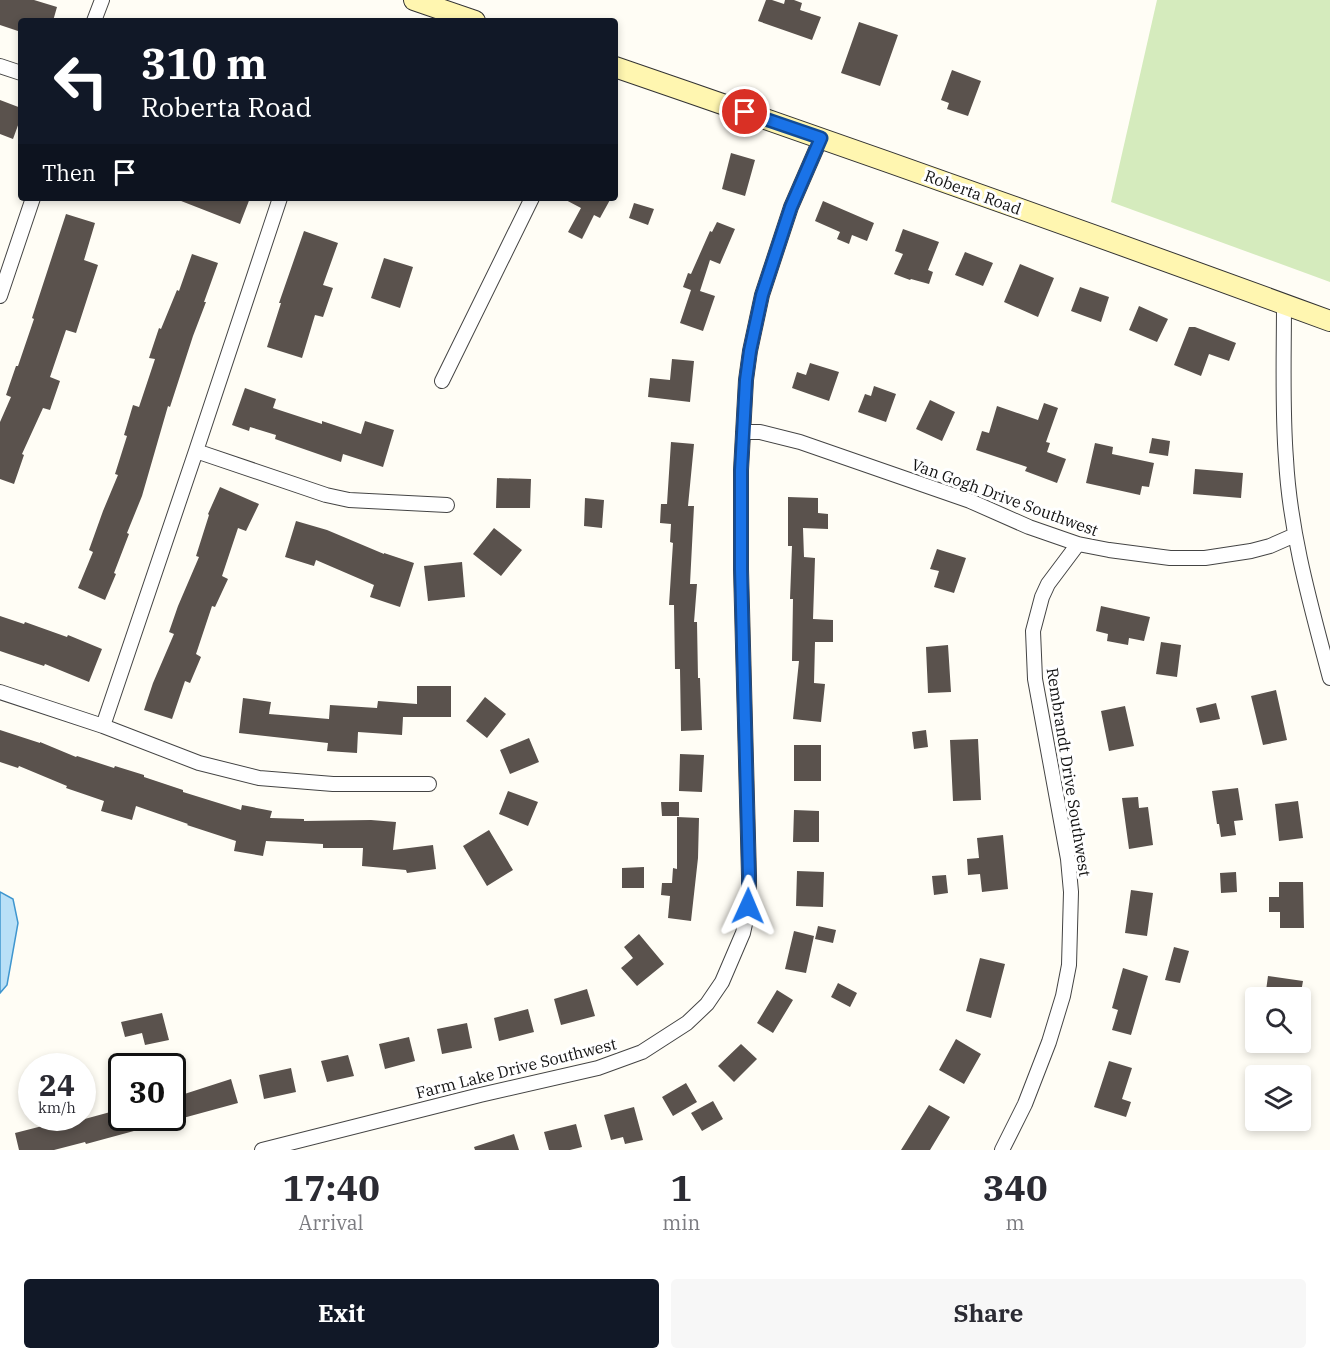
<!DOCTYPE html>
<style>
body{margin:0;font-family:"IBM Plex Serif",serif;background:#f7f7f7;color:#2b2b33;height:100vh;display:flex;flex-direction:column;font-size:22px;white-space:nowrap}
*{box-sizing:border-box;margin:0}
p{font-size:20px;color:#7c7c81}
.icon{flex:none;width:33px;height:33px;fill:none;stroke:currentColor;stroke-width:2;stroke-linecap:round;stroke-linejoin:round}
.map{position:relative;height:1150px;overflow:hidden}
.sheet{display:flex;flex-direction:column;background:#fff;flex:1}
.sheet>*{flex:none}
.guide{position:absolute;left:18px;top:18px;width:600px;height:183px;border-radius:6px;box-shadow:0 3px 9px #0003;background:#111827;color:#fff;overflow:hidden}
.tools{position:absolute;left:1245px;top:987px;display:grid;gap:12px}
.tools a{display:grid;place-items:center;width:66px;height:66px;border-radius:6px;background:#fff;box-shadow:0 3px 9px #0003;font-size:30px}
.speed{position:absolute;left:18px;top:1053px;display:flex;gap:12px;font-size:30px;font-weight:700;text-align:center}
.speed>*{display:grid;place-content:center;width:78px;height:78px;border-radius:50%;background:#fff;box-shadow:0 3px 9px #0003;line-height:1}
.speed small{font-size:15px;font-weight:400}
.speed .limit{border:3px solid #111;border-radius:9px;background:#fff;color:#111}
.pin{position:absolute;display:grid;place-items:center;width:51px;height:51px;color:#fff;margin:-26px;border:3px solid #fff;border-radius:50%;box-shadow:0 2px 6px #0007}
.me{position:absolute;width:66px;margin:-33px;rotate:1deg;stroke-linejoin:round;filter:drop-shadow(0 0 4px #0008)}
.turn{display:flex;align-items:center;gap:21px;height:126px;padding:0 24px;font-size:27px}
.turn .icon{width:78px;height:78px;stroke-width:2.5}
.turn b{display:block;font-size:42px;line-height:51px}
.then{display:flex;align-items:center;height:57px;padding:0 24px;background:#0003;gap:12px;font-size:22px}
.eta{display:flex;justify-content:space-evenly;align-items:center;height:102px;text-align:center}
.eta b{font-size:36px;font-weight:800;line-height:42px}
.button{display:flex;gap:12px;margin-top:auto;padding:12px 24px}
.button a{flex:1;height:69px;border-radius:6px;background:#111827;color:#fff;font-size:24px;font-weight:800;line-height:69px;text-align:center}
.button a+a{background:#f7f7f7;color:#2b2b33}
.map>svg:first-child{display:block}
.green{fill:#d5ebbd}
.water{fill:#b9e0f7;stroke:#3f96cf;stroke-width:1.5}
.building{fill:#5a524d}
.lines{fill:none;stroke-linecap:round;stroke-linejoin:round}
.street-casing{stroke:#444;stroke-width:16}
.secondary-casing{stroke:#333;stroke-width:22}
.street{stroke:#fff;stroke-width:14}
.secondary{stroke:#fff6b0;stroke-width:20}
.route-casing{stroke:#114b97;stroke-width:15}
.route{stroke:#1a73e8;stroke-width:10}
.labels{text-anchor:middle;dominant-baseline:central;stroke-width:6;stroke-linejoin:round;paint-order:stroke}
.street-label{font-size:16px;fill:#111;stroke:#fff}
</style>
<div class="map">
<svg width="1330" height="1150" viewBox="0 0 1330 1150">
<rect width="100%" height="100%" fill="#fffdf5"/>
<!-- green -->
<path class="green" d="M1157,0H1330V282L1111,202Z"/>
<!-- water -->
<path class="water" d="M0,892L13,899L18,923L7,985L0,993Z"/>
<!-- building -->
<path class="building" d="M0,0H34L57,7L53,21H21V32L0,25Z
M766,0H772L784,4L785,0H794L802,3L800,10L821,17L812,40L758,21Z
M859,22L898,35L880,86L841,73Z
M952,70L981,81L968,116L947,109L949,103L941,100Z
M0,100L21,108V117L13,139L0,134Z
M731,153L755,160L745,196L722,189Z
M176,198H250L240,224L176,199Z
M562,198H611L600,218L594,215L582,239L568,232L581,208Z
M823,201L874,223L867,241L852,235L849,244L837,239L840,232L815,221Z
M634,203L654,209L648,225L629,218Z
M66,214L95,223L84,260L98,265L76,333L66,330L50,377L60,381L50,410L43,408L22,454L24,455L14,484L0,479V422L11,397L6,395L16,366H18L34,319L32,318Z
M717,222L735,229L720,264L710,260L700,291L715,296L703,331L680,323L691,290L683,287L688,273L691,274L710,231L712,232Z
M903,229L939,242L928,270L933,272L929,284L911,279L910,280L894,274L903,254L895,251Z
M304,231L338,243L323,285L333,288L323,317L315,315L302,358L267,347L281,303H279Z
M965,252L993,263L983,286L955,275Z
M192,254L218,263L204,302H206L193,336L170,407L168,406L142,496L127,533L129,534L114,573L116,574L105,600L78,588L93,552L89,550L103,511L118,475L115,474L127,436L124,435L133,405L139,407L155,359L149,358L159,328L161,329L177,290L179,291Z
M384,258L413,267L400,308L371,298Z
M1020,264L1054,278L1038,317L1004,302Z
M1080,287L1109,297L1101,322L1071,311Z
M1139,306L1168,319L1157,342L1129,330Z
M1189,327H1195L1236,343L1229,361L1209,354L1201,376L1174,365Z
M672,359L694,361L690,402L648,397L650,378L670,380Z
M810,363L839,372L829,401L792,388L797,372L806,375Z
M874,386L896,394L886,422L858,412L865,394L871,396Z
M245,388L276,399L273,408L322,424V421L361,434L365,421L394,430L383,467L343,454L341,462L275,439L276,435L250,427L249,431L232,425Z
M930,400L955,412L942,441L916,429Z
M1044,403L1058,408L1046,442L1050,443L1047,452L1066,459L1057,483L1025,471L1027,467L976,450L982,431L989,433L997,406L1038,420Z
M1152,438L1170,441L1168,456L1149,453Z
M671,442L694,444L688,506H694L690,584H697L694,622H697L698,678H700L702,730L681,731L680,669H675L674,605H669L673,543L670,542L671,524L660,523L661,504H667Z
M1095,443L1113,447L1112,454L1154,463L1149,487L1142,486L1140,495L1086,483Z
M1195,469L1243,473L1241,498L1193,494Z
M497,478L531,479L530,508H496Z
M220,487L259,504L246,531L238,528L222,576L228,579L215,607L212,606L196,654L201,657L190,683L185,681L172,719L144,710L153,683L174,634L169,632L178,606L199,557L196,556L209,515L208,514Z
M788,497L818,498V513L828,514V529L803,528L804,557L815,558L813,619L833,620V642H815L814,683L825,684L821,722L793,719L799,661H792L793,599H790L792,546H788Z
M585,498L604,500L602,528L584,526Z
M296,521L327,530L384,554V553L414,563L400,607L370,597L374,585L316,560L314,566L285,557Z
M494,528L522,550L501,576L473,554Z
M937,549L966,558L954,593L934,587L939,571L930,569Z
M462,562L465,597L428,601L424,566Z
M1101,606L1150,617L1144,641L1129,638L1128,645L1107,641L1108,634L1096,631Z
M0,616L24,624L25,622L67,637L68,635L102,649L89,682L45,664L44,666L0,651Z
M1161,642L1181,645L1177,677L1156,674Z
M948,645L951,692L928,693L926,647Z
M417,686H451V717H403L402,735L358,732L357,753L327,751L328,743L239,733L243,698L271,702L269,714L329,719L330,705L377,708L378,701L417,704Z
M1276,690L1287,740L1263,745L1251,696Z
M485,697L506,714L487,738L466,721Z
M1216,703L1220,719L1200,723L1196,708Z
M1125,706L1134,746L1109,751L1101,711Z
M0,730L40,743V742L76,757L77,756L114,768L115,766L144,775V777L183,790V792L241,810L242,805L272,811L270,818L304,819V821L371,820L396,822L393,850L433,845L436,869L407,873L406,870L362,866L363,848H323V844L266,841L263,856L234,851L236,841L187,825L188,824L136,806L132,820L101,811L104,801L66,788L67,786L19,766L18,768L0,762Z
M926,730L928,747L914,749L912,732Z
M529,738L539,762L510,774L500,750Z
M978,739L981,800L953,801L950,740Z
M794,745H821V781H794Z
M680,754L704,755L702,792L679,791Z
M1238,788L1243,820L1234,821L1236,835L1221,837L1219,824H1217L1212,791Z
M508,791L538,802L528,826L499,814Z
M1138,797L1139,808L1148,807L1153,845L1129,849L1122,798Z
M1298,801L1303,838L1279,841L1275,804Z
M661,802H679V816H662Z
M794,810L819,811V842H793Z
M677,817L699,818L698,858L691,921L668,918L670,896L661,895L662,883H672L673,868L677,869Z
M489,830L513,870L487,886L463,846Z
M1003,835L1008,889L982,892L980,874L968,875L967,859L979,858L977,838Z
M644,867V888H622V868Z
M797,871L824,872L823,907L796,906Z
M1236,872L1237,892L1221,893L1220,873Z
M946,875L948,893L934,895L932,876Z
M1279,882H1303L1304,928H1280V912H1269V897H1279Z
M1131,890L1153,893L1147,936L1125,933Z
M818,926L836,930L833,943L815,939Z
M794,931L814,936L806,973L785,969Z
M639,934L664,964L637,986L621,968L633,958L624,947Z
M1174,947L1189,951L1180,983L1165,980Z
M980,958L1005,964L991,1018L966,1011Z
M1123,968L1148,976L1131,1035L1112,1030L1118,1010L1112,1008Z
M1268,976L1303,981L1300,998H1265Z
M838,983L857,993L850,1007L831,997Z
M587,989L595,1016L561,1025L554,999Z
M777,990L793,1000L773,1033L757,1023Z
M528,1009L534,1032L499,1041L494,1018Z
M162,1013L169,1040L145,1045L142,1033L125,1037L121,1022Z
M467,1023L472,1048L442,1054L437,1029Z
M409,1037L415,1061L385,1069L379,1044Z
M956,1039L981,1054L964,1084L939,1070Z
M741,1044L757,1059L734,1082L718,1066Z
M348,1055L354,1076L327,1082L321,1061Z
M1109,1061L1132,1068L1122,1099L1131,1102L1126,1117L1094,1107Z
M291,1068L296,1092L264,1099L259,1075Z
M231,1079L238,1103L172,1121V1098Z
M686,1083L697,1102L673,1116L662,1097Z
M713,1101L723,1119L702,1131L691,1113Z
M929,1105L950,1117L930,1150H901Z
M634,1107L643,1140L625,1144L623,1137L611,1140L604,1115Z
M114,1111L116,1118H167V1122L86,1144L85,1142L54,1150H19L15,1133L58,1122L59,1126Z
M576,1124L582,1147L570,1150H549L544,1132Z
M514,1134L519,1150H475L474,1147Z"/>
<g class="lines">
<!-- street casing -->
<g class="street-casing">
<path id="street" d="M94,21L102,0
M0,66L21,73
M0,296L33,198
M1284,304C1284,356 1282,408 1286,459C1290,534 1311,606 1330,678
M442,381L532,198
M743,432H760L800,442L970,501L1029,527L1078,544L1109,550L1170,558H1205L1251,551L1270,546L1295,535
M196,451L326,495L349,500L447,505
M0,692L103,726L199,763L259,778L333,784H429
M103,726L196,451L280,198
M262,1150L480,1095L598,1068L642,1052L687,1023L707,1004L722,982L743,933L749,906V876L741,569V470L746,380L750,351L762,295L791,207L821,138
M1002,1150L1025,1104L1049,1042L1063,996L1069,965L1071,892L1068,859L1035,679L1033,631L1042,597L1048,584L1078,544"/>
</g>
<!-- secondary casing -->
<g class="secondary-casing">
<path id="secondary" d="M414,0L475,21
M615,67C854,149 1093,234 1330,321"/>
</g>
<!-- street -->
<use href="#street" class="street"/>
<!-- secondary -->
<use href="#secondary" class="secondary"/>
</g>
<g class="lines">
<!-- route casing -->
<g class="route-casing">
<path id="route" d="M745,112L821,138L791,207L762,295L750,351L746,380L741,470V569L749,876L748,906"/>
</g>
<!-- route -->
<use href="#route" class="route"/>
</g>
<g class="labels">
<!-- street labels -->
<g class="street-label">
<text transform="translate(973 192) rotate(20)">Roberta Road</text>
<text transform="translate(1005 497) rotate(20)">Van Gogh Drive Southwest</text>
<text transform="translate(1069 772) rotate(81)">Rembrandt Drive Southwest</text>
<text transform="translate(516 1068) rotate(-14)">Farm Lake Drive Southwest</text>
</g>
</g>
</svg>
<div class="tools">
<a><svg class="icon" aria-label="search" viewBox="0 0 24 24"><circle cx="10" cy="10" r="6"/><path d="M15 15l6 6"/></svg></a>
<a><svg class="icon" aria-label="layers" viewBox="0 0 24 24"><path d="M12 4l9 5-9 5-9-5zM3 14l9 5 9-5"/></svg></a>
</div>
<div class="speed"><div>24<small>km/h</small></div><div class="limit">30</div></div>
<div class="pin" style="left:745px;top:112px;background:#d93025"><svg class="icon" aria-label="arrive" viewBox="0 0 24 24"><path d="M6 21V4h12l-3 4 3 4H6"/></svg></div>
<svg class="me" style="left:748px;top:906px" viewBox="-20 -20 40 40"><path d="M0-17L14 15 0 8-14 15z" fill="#1a73e8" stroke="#fff" stroke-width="4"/></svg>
<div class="guide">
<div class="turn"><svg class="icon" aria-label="left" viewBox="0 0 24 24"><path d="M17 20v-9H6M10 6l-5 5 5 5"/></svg><div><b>310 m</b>Roberta Road</div></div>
<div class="then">Then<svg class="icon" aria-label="arrive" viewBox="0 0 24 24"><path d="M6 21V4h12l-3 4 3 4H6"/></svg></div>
</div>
</div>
<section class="sheet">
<div class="eta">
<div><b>17:40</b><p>Arrival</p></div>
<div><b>1</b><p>min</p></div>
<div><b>340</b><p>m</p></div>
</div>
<div class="button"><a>Exit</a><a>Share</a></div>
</section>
